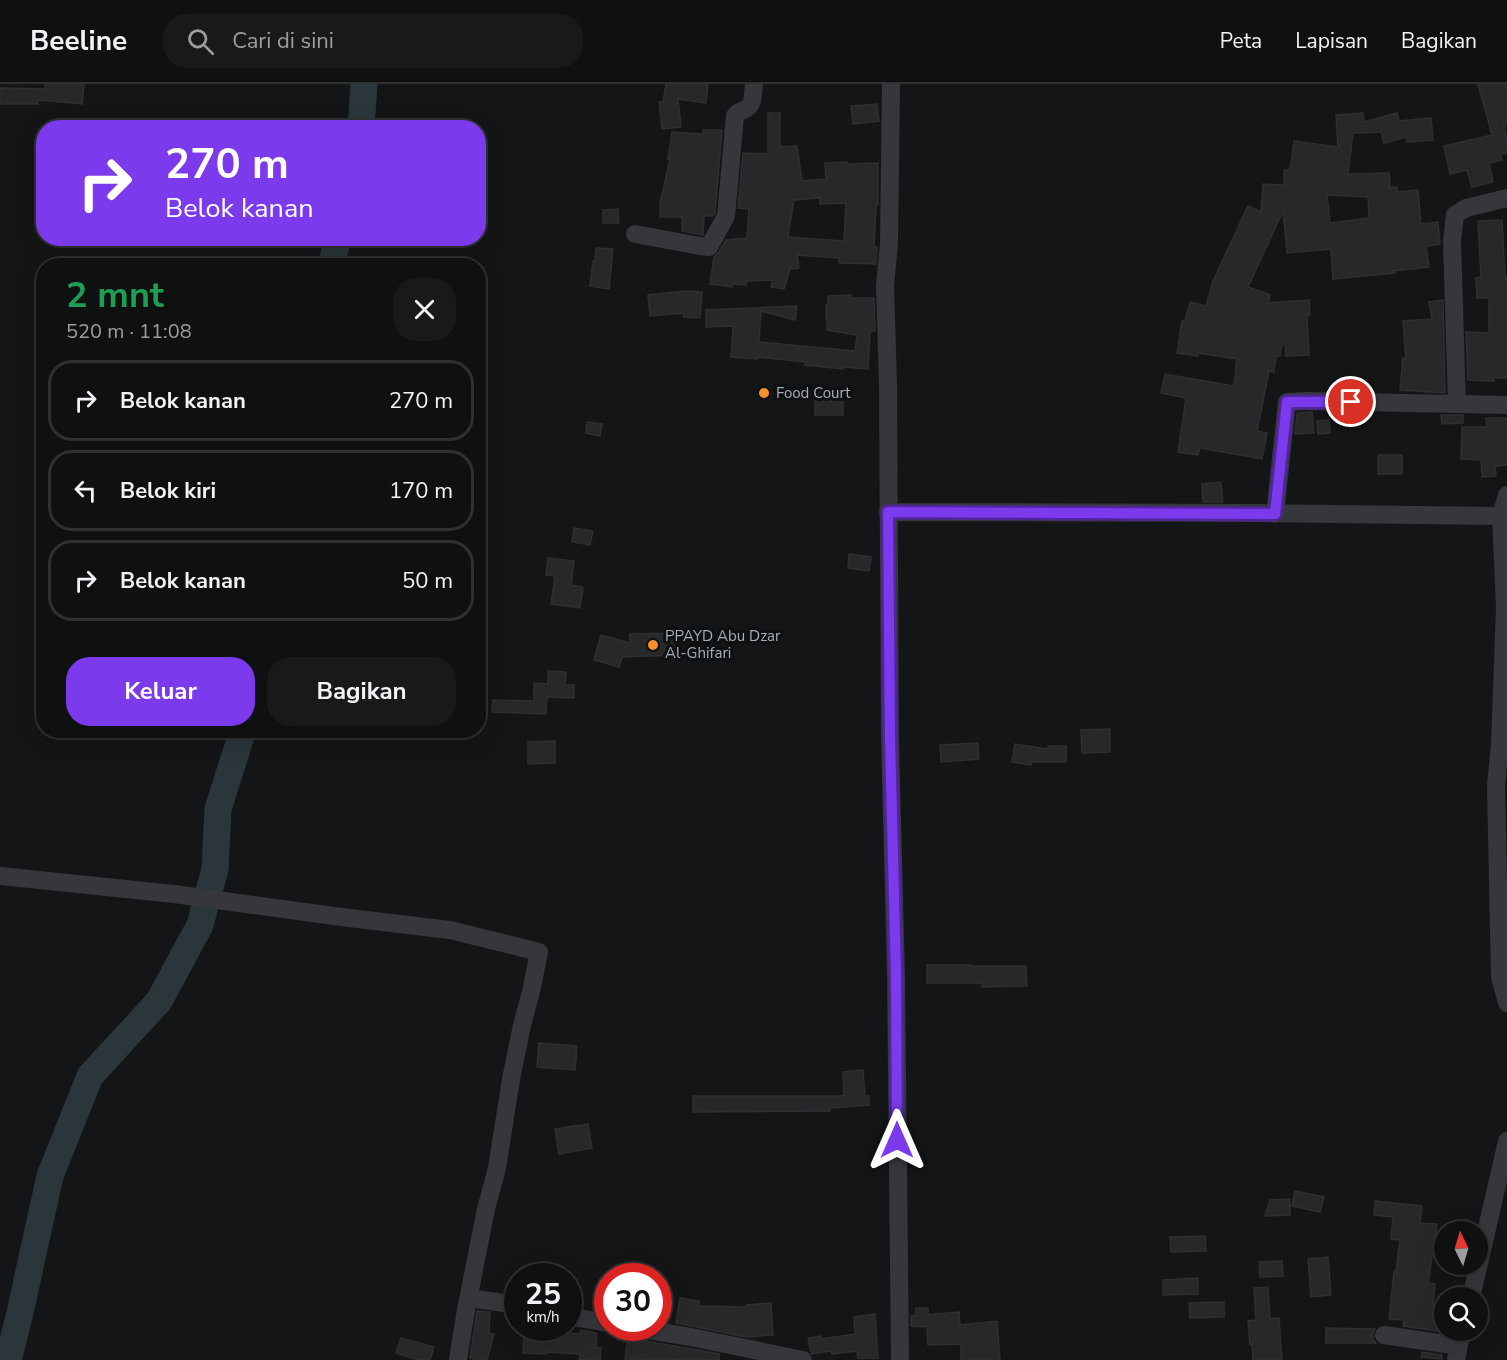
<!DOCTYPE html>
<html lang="id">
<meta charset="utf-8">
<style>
body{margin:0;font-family:"Nunito Sans",sans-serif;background:#181919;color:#f1f3f6;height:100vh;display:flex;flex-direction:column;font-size:22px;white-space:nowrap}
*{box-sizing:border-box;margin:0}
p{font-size:20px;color:#9b9d9f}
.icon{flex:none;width:33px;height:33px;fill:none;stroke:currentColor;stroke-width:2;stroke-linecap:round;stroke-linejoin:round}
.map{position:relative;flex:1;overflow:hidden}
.side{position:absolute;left:36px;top:174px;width:450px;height:480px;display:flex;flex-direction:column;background:#0f1010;border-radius:24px;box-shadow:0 6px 24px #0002,0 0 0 2px #2f3030}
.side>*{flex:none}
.guide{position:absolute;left:36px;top:36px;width:450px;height:126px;border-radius:24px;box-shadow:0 6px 24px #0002,0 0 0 2px #2f3030;background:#7c3aed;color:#fff;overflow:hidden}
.needle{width:39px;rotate:355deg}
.buttons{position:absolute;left:1434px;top:1137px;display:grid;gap:12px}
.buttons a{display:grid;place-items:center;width:54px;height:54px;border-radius:50%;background:#0f1010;box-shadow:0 6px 24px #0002,0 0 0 2px #2f3030;font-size:30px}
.speed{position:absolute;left:504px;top:1179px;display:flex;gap:12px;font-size:30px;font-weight:700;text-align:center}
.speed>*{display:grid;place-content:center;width:78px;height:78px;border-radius:50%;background:#0f1010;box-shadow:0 6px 24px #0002,0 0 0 2px #2f3030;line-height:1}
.speed small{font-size:15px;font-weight:400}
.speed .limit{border:9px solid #d22;background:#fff;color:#111}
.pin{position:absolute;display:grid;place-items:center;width:51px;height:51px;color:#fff;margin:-26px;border:3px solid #fff;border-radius:50%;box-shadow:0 2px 6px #0007}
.me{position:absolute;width:66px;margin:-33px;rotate:0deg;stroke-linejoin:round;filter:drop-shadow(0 0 4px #0008)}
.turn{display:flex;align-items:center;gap:21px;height:126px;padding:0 30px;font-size:27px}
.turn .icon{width:78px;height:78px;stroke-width:2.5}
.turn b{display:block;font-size:42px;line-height:51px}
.round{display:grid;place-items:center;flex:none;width:63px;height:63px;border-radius:24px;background:#181919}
.head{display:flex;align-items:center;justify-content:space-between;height:102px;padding:0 30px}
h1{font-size:36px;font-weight:700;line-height:45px;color:#1e9e55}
.action{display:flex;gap:12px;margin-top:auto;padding:12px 30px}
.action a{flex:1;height:69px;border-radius:24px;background:#7c3aed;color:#fff;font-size:24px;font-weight:700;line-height:69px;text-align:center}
.action a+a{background:#181919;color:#f1f3f6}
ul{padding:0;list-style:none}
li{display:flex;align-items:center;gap:18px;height:81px;margin:0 12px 9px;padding:0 18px;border:3px solid #2f3030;border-radius:24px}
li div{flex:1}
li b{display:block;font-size:22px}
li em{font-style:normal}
header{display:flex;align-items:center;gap:36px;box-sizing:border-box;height:84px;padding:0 30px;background:#0f1010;border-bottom:2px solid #2f3030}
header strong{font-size:28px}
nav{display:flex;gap:33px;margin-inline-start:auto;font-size:21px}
.search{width:420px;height:54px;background:#181919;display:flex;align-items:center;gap:15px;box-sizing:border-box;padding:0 21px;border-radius:24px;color:#9b9d9f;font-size:22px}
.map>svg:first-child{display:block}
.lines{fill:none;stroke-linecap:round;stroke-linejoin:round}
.river{stroke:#2a363a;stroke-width:27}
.building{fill:#27282a;stroke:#2e2f32;stroke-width:1.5;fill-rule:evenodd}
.street{stroke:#35373b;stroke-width:18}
.route-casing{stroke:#51269a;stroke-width:15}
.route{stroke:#7c3aed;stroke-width:10}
.poi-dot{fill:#f7902c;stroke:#0f1011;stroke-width:2}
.labels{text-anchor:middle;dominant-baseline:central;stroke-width:6;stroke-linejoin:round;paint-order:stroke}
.poi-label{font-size:15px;fill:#a6aeb7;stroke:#0f1011;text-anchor:start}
</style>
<header>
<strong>Beeline</strong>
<div class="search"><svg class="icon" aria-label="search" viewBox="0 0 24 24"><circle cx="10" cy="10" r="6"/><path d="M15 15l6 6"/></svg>Cari di sini</div>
<nav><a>Peta</a><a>Lapisan</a><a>Bagikan</a></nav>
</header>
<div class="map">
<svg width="1507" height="1276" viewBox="0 0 1507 1276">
<rect width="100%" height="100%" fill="#141516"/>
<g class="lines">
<!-- river -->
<path class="river" d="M361,44L364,0
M331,182L338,154
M8,1276L19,1233L50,1092L90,992L159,917L200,841L215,785L218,725L243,646"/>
</g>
<!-- building -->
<path class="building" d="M45,0H84L82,20L38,16V20H0V4L45,5Z
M666,0H708L706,19L678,15L681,43L662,45L659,18H663Z
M1478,0H1507V41L1504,42L1507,58V69L1501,70L1502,76L1489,79L1493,98L1472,103L1467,86L1450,90L1444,62L1492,51Z
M877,20L879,37L853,40L851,22Z
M768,29H780V63L797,62L802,97L826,95L825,79L847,78V80L878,79V121H876L874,163H877L876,180L839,179V174L797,171L799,184L790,185L784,205L771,203L773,196L747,197L746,201L732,200V203L710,200L714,173L719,168L726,156L747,154L749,125L738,124L743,69L768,70ZM820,114V120L846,119L844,157L788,153L794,116Z
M1363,29L1364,38L1397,29L1399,37L1431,34L1433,56L1407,58L1406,53L1384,59L1381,48L1353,49L1348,90L1389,89L1390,103H1397V108L1418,106L1421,140L1438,138L1440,160L1426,162L1429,183L1394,187L1395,189L1333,195L1331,165L1287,169L1283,127L1248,203L1270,211L1268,219L1309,216L1310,231L1307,232L1309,271L1286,272L1285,260H1282L1280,272L1276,273L1274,288L1269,287L1257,347L1267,349L1262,375L1200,364L1198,371L1178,368L1186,314L1161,309L1165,290L1234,302L1237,275L1198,269V272L1177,269L1182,237H1185L1190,218L1206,222L1213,197L1248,122L1261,128L1263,100L1284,101V86H1290L1294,57L1338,63L1336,31ZM1327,111L1368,113L1369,134L1330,139Z
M703,46H722L715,129L713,132H704L703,151L682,147V133H660V119L670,75H668L672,48L703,50Z
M618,125L619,139H603V126Z
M1502,136L1505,193L1507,192V294H1494V297L1468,296L1466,248L1489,249V214H1477L1476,194L1481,193L1478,137Z
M596,164L613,165L609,205L590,202L593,177H595Z
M685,207L702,208L700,234L684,233V229L650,232L648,211Z
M851,211V214H874L875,247L870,248L868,285L843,283V285L805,281L806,278L758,273V275L731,273L733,242L706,243V226L797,222L795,236L761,227L759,258L855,267L857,251L827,246L826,221H828V212Z
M1443,216L1445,309L1400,306L1403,274L1406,275L1403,237L1432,235L1429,218Z
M815,305H843V331H815Z
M1312,328L1314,349L1295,350L1297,329Z
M1441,331H1463V339L1442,340Z
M1486,334H1507V381L1495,382L1496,392L1482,393L1481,376L1461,375L1462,343H1487Z
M1329,336L1330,349L1318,350L1317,337Z
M587,338L602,340L600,352L586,349Z
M1378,371H1402V390H1378Z
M1221,398L1223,418H1203L1202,400Z
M574,444L593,447L590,461L572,458Z
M849,470L871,473L869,487L848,484Z
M548,474L574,477L571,501L583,503L580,524L551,520L555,492L546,491Z
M676,549L677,571L622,573L619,583L594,576L601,551L630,559V550Z
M548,587L566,588L565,601H574V614L547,613L546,630L492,628L493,616L534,617V599L548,600Z
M1110,645V668L1082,669L1081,646Z
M555,657V679L528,680V658Z
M978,659L979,675L941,678L940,661Z
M1015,660L1048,665V662H1066V678H1032L1031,681L1012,678Z
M927,881H972V882H1026L1027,902L982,903V899H927Z
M539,959L577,962L575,986L537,983Z
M863,986L865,1012H869V1021L830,1024V1027L693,1028V1012H844L843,988Z
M588,1040L592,1064L559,1070L555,1045Z
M1295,1107L1324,1113L1320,1128L1292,1122Z
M1290,1115V1131L1265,1132L1270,1116Z
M1375,1117L1422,1122L1420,1139L1437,1140L1428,1199L1435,1200L1433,1220L1443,1221L1441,1244H1444V1248L1403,1242L1404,1236L1389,1235L1394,1187H1396L1400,1156L1391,1155L1393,1133L1374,1131Z
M1205,1152L1206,1167L1171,1168L1170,1153Z
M1328,1173L1331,1211L1311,1213L1308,1175Z
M1282,1177L1283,1192L1260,1193L1259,1178Z
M1198,1194V1210L1163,1211V1196Z
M1268,1203L1270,1235L1279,1234L1282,1276H1253L1252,1261H1250L1248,1237L1256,1236L1254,1204Z
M680,1214L699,1217V1222L746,1223V1221L771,1219L773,1251L746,1253L676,1239Z
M1224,1218V1233L1190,1234L1189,1219Z
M916,1224H928V1231L959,1228L960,1241L997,1237L1000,1276H961V1260L928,1261L927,1243L911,1242V1232H915Z
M477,1227L490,1228L489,1249L494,1250L487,1276H479L470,1274Z
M875,1230L878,1274H858L857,1267L832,1270L831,1267L812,1270L811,1268L808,1254L821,1252V1255L855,1250L854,1233Z
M524,1244H547V1248L580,1250L581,1246L597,1249L596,1263L601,1264L600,1276H579L580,1270L547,1268L546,1270L523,1269Z
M1326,1244L1375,1245L1373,1250V1255L1376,1259H1326Z
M628,1252L634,1255L719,1270V1276H625Z
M401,1254L434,1263L430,1276H419L396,1269Z
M1422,1268L1442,1271V1275L1421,1273Z"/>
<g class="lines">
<!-- street -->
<path class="street" d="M891,0L889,159L885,202L888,300L890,654L896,892L900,1276
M635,150L700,162L709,163L726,132L735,32C739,26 742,28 747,24C754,20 753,7 754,0
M1457,320L1452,157L1455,131L1466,124L1507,114
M1507,411L1501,432L1505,524L1500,660L1496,702L1500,893L1507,919
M888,428L1256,429L1501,432
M1275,430L1287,318L1308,317L1507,321
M0,792L174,810L341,833L450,846L539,868L531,908L522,941L511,995L497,1084L486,1125L466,1226L458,1276
M469,1214L518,1221
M1471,1214L1507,1057
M568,1232L608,1239
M636,1244L691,1253L803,1276
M1384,1251L1459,1262
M1456,1276L1462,1246"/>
</g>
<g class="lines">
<!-- route casing -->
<g class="route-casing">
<path id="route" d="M897,1056L896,892L890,654L888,428L1275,430L1287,318H1351"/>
</g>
<!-- route -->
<use href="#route" class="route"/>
</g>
<!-- markers -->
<g class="poi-dot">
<circle cx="764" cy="309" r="6"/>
<circle cx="653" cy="561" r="6"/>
</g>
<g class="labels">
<!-- poi labels -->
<g class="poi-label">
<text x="776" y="309">Food Court</text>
<text x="665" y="552">PPAYD Abu Dzar<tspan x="665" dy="17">Al-Ghifari</tspan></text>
</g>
</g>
</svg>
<div class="buttons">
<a><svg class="needle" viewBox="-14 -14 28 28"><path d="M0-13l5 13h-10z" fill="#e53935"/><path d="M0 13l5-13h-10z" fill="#9b9d9f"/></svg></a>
<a><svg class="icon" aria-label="search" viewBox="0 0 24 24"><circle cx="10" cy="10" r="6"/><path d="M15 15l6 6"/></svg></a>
</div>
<div class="speed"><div>25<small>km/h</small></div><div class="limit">30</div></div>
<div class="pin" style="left:1351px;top:318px;background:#d93025"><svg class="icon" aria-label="arrive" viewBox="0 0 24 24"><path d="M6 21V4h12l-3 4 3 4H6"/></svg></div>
<svg class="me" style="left:897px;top:1056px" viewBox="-20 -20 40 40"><path d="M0-17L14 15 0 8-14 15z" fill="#7c3aed" stroke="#fff" stroke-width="4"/></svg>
<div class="guide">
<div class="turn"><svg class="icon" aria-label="right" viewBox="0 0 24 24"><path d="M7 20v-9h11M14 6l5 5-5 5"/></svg><div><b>270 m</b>Belok kanan</div></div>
</div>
<section class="side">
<div class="head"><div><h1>2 mnt</h1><p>520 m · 11:08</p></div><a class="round"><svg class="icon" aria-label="close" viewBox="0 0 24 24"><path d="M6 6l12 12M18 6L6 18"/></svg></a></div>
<ul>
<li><svg class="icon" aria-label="right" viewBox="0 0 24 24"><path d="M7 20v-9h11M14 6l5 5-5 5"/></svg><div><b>Belok kanan</b></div><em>270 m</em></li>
<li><svg class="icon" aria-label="left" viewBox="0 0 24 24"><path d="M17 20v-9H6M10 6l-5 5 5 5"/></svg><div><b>Belok kiri</b></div><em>170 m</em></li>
<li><svg class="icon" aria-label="right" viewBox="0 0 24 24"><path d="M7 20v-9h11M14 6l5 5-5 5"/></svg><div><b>Belok kanan</b></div><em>50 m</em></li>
</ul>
<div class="action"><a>Keluar</a><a>Bagikan</a></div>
</section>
</div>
